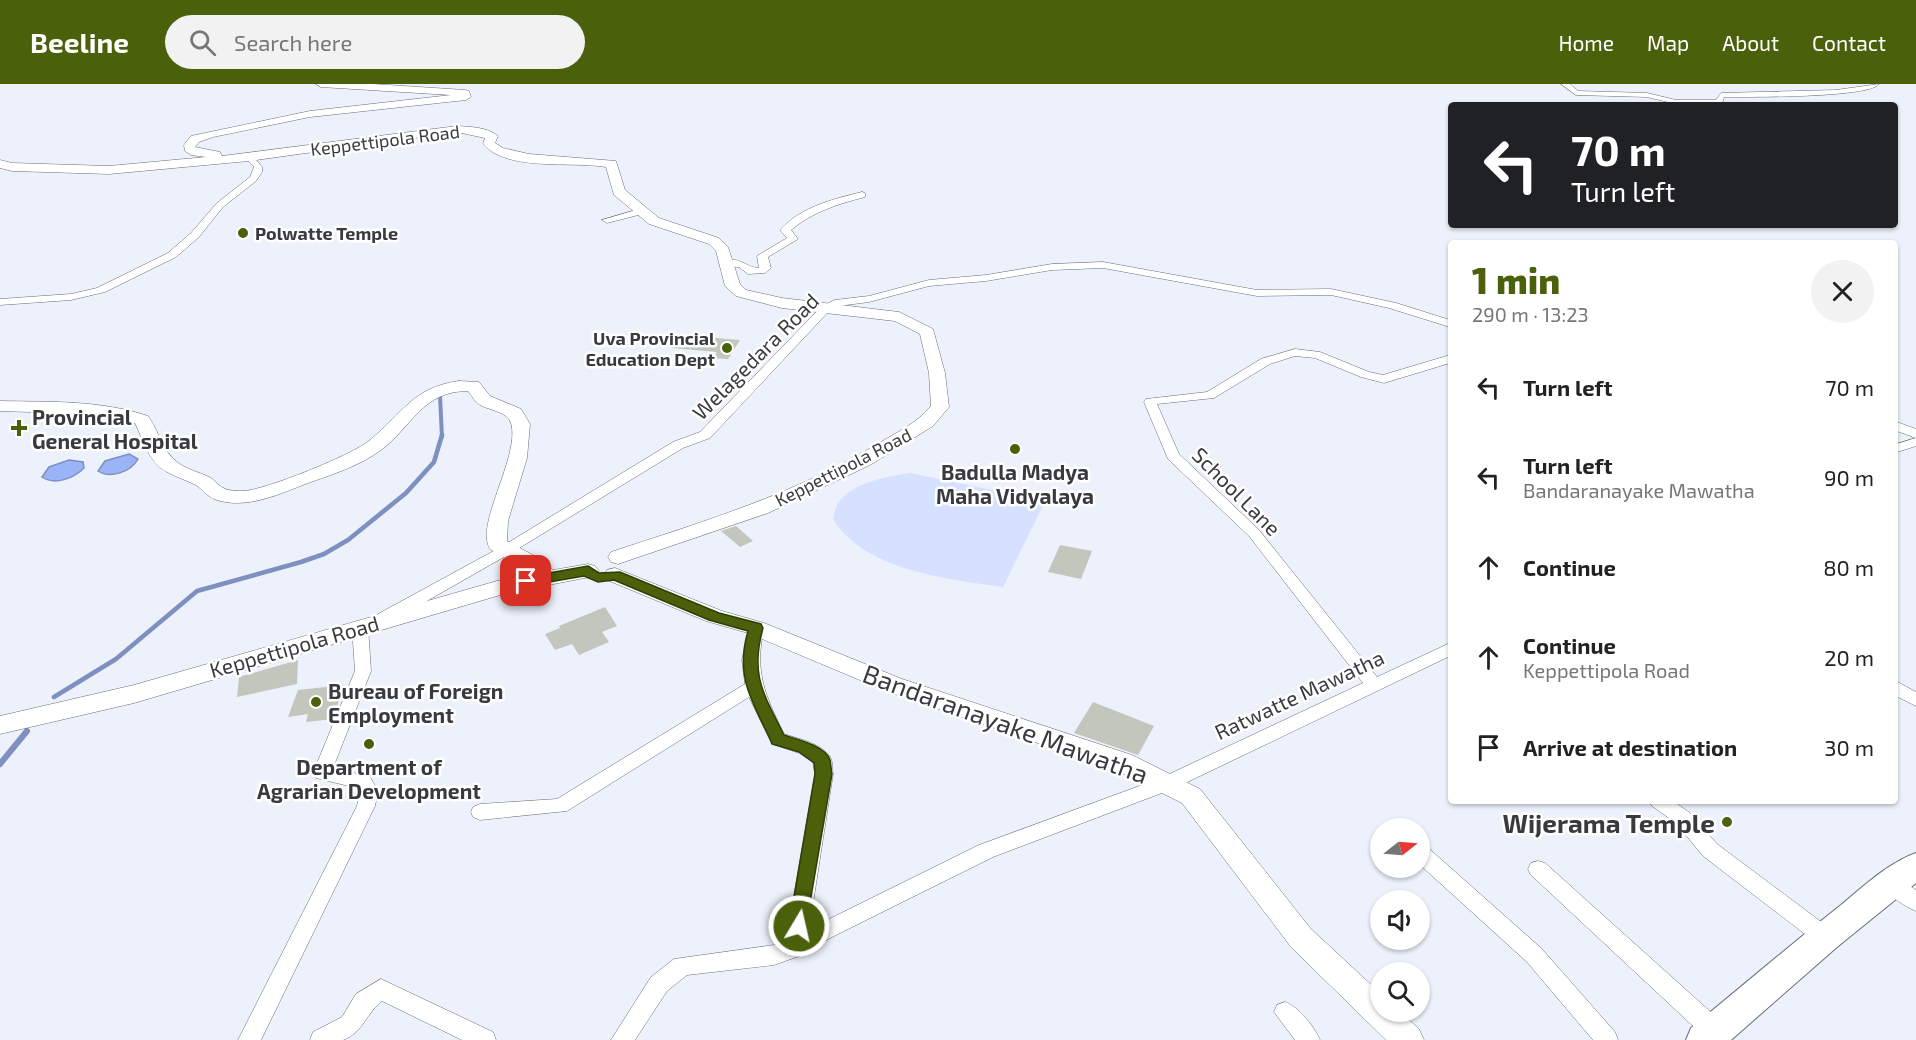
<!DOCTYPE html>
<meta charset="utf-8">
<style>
body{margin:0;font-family:"Exo 2",sans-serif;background:#f2f2f2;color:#222;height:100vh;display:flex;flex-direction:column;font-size:22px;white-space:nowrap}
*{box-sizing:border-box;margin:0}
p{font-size:20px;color:#767676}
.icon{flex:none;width:33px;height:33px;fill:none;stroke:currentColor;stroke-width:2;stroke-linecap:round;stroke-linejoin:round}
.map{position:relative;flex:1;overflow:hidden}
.drawer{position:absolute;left:1448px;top:156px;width:450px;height:564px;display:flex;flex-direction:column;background:#fff;border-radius:6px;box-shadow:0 2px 4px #0004}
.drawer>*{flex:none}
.banner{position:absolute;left:1448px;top:18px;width:450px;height:126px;border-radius:6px;box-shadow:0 2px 4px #0004;background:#202124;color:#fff;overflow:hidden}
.needle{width:39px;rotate:73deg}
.controls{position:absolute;left:1370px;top:734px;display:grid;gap:12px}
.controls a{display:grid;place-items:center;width:60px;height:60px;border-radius:50%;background:#fff;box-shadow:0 2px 4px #0004;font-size:30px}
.pin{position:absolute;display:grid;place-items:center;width:51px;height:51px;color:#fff;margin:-26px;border-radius:12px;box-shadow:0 3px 9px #0006}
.me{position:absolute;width:66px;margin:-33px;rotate:9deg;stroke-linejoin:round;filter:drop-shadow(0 0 4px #0008)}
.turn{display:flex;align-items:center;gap:21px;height:126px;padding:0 24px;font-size:27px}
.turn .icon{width:78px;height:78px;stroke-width:2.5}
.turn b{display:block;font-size:42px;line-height:51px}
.round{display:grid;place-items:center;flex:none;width:63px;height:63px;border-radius:32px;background:#f2f2f2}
.summary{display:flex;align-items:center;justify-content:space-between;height:102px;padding:0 24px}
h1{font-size:36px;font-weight:800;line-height:45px;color:#4a600a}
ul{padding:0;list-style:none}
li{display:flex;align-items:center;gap:18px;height:90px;padding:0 24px}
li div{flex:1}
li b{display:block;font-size:22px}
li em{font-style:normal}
header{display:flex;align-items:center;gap:36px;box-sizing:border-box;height:84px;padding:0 30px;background:#4a600a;color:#fff}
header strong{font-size:28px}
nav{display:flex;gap:33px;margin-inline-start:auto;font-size:21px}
.search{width:420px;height:54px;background:#f2f2f2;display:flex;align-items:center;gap:15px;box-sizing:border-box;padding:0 21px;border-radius:33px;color:#767676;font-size:22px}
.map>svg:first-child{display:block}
.green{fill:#d5e1fe}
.water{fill:#9bb4f7;stroke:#7e8fc0;stroke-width:1.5}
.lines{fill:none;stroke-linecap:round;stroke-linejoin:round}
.stream-far2{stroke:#7e8fc0;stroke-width:4}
.stream-far1{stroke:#7e8fc0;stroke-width:4.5}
.stream{stroke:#7e8fc0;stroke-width:6}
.building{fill:#c2c6bc}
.street-casing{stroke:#696d76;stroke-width:1}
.secondary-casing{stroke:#696d76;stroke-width:1}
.primary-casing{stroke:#696d76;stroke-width:2}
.street{fill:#fff;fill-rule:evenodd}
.secondary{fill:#fff;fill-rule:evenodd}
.primary{fill:#fff;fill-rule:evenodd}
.route{fill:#4a600a;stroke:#303e06;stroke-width:1.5}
.poi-dot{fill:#4a600a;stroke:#fff;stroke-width:2}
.labels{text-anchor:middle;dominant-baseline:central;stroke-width:5;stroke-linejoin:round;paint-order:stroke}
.far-street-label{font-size:18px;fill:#393a3e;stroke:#fff}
.far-poi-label{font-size:18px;font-weight:bold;fill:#393a3e;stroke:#fff;text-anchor:start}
.street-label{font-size:21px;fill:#393a3e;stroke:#fff}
.poi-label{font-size:21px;font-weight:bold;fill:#393a3e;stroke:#fff;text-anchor:start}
.near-street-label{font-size:26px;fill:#393a3e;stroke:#fff}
.near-poi-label{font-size:26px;font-weight:bold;fill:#393a3e;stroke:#fff;text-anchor:end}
</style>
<header>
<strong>Beeline</strong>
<div class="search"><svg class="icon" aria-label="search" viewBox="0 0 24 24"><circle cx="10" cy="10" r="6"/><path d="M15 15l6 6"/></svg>Search here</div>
<nav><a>Home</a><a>Map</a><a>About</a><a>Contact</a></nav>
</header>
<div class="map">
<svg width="1916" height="956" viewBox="0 0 1916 956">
<rect width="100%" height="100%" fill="#ecf1fb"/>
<!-- green -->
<path class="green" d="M910,389L1045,417L1003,503C948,495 865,487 833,435C834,431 835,425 837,421C851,398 886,393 910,389Z"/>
<!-- water -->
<path class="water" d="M129,370L138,375C131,388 110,395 98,387L105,377Z
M69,376L83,378L84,384C74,394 55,402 42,393L49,383Z"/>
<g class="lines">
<!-- stream-far2 -->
<path class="stream-far2" d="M440,312L442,353"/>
<!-- stream-far1 -->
<path class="stream-far1" d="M54,613L116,575L197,507L301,478L324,470L348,456L406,409L434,378L442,351"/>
<!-- stream -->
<path class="stream" d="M0,680L27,647"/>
</g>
<!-- building -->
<path class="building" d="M680,251L740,256L728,275L713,274L717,268L671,264Z
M736,442L753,457L740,463L721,447Z
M1060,461L1092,467L1081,495L1048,488Z
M605,523L617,542L602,548L609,558L579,571L572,560L555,566L545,550L560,544L559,542Z
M298,576L297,600L237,613L239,593Z
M344,601L333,635L306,638L308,630L288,633L298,606Z
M1093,618L1154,642L1138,671L1074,649Z"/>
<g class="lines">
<!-- street casing -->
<g class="street-casing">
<path id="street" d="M1561,0H1570L1578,7L1647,9L1676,16H1716L1721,9L1836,6L1879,0C1869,14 1747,13 1724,13L1722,20H1676L1647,13L1576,11Z
M246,71H252L262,83V88L256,97L223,123L199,153L176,173L105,208L71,216L0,221V215L71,210L97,204L168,169L191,149L217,119L250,93L254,83L245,73Z
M862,108L865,109V113C838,120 812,128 791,146L798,155L768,173L771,184L765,189L748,190L739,183L727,182L722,179C736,169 746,184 759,184L757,172L787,154L780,146C801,123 833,115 862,108Z
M643,124L648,127L646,129L607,139L602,136Z
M1103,178L1257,206L1331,205L1396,219L1450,236V243L1389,224L1331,211L1257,212L1103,184L1052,186L986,197L929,202L869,218L838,222L830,226L710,354L683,364L511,469L390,538H378L376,534L378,530L501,463L673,358L700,348L822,222L835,216L869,212L929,196L986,191L1052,180Z
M1295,265L1320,268L1369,288L1383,291L1450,271V279L1384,299L1361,293L1315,274L1295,272L1270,280L1214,314L1157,320L1179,370L1259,446L1377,593L1450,559V572L1175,704L993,773L828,855L802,871L774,881L687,891L667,907L635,956H611L651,893L674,875L774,861L786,858L815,690L813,678L799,669L772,660L749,613L567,727L480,736L473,733L471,728L473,723L480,720L557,715L745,600L742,576L750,540H762L764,544C754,588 765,611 784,650C799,655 819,659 829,671C833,676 832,684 833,690L809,845L979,761L1161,694L1363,599L1249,452L1168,375L1144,318L1146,315L1207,308L1261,275Z
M1894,337L1916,345V354L1894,346Z
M1916,354V362L1894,369V361Z
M360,538L366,539L368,543L371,587L333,684L370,693L378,707L375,722L261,956H238L357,722L360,708L357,704L316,694L313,689L355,587L352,543L354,539Z
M1894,596L1916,608V622L1894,611Z
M1650,717H1673L1690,729L1717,760L1832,846L1835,853L1832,860L1825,862L1818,860L1703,772L1676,739L1652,722Z
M1419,760L1426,762L1541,864L1615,948L1618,956H1593L1527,878L1419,780Z
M1538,777L1545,779L1724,940L1727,948L1724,956H1708L1531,791L1528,785L1531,779Z
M1891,790L1916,806V827C1904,822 1887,811 1881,799L1884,793Z
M381,895L493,948L496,956H462L382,917C367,928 362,950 343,956C334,956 320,956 310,956L313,948L342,933L356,910Z
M1285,918C1299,923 1314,942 1320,956H1295L1274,928L1277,921Z"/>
</g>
<!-- secondary casing -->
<g class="secondary-casing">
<path id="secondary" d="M316,0H373L465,6L469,7L471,13L466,16L310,33L213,53L199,58L195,63L220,68L222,72L457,42C471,43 487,43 498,52L495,59L503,64L529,70L616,77L625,106L659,134L719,154L728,163L740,200L746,206L782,214L899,228L933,245L945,289L949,323L933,342L870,381L768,429L618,480L611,478L608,473L611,468C702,438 796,410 879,359C898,348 917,339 931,322L929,289L920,250L895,237L782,224L736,212L725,202L716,167L709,160L649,140L614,111L606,83C572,77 507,88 483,60L485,54L457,48L249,77L109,90L12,87L0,84V76L12,79L109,82L206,73L191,71L185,67L184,61L191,52L310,27L451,11L321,3Z
M459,297L479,298L490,312L521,325L530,340L527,374L508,437L507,457L540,475L553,486L588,480L595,482L599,487L595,492L507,509L134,619L0,650V632L134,601L497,497L531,490L490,465C474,441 521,371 511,339C508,328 489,326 480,321C475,318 472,312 468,307C422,307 412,343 381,366C361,381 334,390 311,398C281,409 246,427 214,415C207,412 202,405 196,401C186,396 176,393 167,388C149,379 143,356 135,339L91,330L0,327V317C50,318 100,316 148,332C159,347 162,367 177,378C187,386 200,388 211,394C215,397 220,403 225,405C230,407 238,407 243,407C263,407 355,370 370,356C403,329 413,303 459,297Z
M615,484L722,527L764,539L902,595L1132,671L1200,705L1311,845L1380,909V927H1399L1419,945L1424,956H1386L1291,863L1182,719L1114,685L886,607L748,549L706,537L607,496L604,491L607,486Z"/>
</g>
<!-- primary casing -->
<g class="primary-casing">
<path id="primary" d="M1916,769V799L1837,863L1731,956H1686L1691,944C1741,903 1790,861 1841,821C1864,802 1888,779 1916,769Z"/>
</g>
<!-- street -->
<use href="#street" class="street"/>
<!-- secondary -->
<use href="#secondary" class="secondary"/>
<!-- primary -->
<use href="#primary" class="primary"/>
</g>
<!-- route -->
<path class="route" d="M588,482L599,489L620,488L719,529L761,540L763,544C750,591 763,609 784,651C796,655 826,662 830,676C831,680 831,686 832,690L805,848L799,850L792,848L789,842L815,690L814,679L799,668L772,660L770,655C751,615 735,592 748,547L709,536L614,496L598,498L584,492L526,502L519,497L526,493Z"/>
<!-- markers -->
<g class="poi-dot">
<circle cx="243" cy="149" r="6"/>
<circle cx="727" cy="264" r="6"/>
<path d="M16 335h6v6h6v6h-6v6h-6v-6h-6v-6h6z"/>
<circle cx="1015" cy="365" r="6"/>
<circle cx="316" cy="618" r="6"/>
<circle cx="369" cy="660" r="6"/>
<circle cx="1727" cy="738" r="6"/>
</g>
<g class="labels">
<!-- far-street labels -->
<g class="far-street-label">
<text transform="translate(385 56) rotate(-7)">Keppettipola Road</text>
<text transform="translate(843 383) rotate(-27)">Keppettipola Road</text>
</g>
<!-- far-poi labels -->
<g class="far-poi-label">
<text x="255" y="149">Polwatte Temple</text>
<text x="715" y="254" text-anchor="end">Uva Provincial<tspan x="715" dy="21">Education Dept</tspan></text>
</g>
<!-- street labels -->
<g class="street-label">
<text transform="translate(755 272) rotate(-45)">Welagedara Road</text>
<text transform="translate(1237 407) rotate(45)">School Lane</text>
<text transform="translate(294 562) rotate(-16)">Keppettipola Road</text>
<text transform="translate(1299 610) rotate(-25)">Ratwatte Mawatha</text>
</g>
<!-- poi labels -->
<g class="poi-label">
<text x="32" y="332">Provincial<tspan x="32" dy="24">General Hospital</tspan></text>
<text x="1015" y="387" text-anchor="middle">Badulla Madya<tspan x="1015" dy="24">Maha Vidyalaya</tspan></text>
<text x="328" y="606">Bureau of Foreign<tspan x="328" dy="24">Employment</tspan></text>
<text x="369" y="682" text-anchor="middle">Department of<tspan x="369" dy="24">Agrarian Development</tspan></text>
</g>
<!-- near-street labels -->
<g class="near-street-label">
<text transform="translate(1006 639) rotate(20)">Bandaranayake Mawatha</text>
</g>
<!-- near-poi labels -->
<g class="near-poi-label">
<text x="1715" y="738">Wijerama Temple</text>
</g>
</g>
</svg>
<div class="controls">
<a><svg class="needle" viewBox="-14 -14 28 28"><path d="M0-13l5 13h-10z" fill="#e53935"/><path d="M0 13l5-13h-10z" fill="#767676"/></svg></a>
<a><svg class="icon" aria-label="sound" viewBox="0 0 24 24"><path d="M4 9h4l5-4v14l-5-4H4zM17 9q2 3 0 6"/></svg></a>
<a><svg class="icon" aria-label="search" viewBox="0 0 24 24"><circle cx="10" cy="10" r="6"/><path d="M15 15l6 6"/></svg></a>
</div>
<div class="pin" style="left:526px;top:497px;background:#d93025"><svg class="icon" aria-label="arrive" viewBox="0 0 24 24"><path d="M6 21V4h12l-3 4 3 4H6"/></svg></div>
<svg class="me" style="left:799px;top:842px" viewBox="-20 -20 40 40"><circle r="17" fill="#4a600a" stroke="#fff" stroke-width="3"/><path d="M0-11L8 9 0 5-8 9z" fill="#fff"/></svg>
<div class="banner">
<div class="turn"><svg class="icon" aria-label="left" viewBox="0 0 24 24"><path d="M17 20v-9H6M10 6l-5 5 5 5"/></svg><div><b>70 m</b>Turn left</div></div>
</div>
<section class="drawer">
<div class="summary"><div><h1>1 min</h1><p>290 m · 13:23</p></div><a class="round"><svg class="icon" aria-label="close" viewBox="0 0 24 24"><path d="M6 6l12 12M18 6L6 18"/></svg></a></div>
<ul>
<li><svg class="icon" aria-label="left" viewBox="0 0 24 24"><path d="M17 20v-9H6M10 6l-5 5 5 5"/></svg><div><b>Turn left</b></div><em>70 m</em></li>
<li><svg class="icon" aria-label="left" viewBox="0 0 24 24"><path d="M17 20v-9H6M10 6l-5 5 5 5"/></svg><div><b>Turn left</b><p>Bandaranayake Mawatha</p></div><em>90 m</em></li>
<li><svg class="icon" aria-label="ahead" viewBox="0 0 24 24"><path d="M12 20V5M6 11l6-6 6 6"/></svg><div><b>Continue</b></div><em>80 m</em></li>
<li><svg class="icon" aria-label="ahead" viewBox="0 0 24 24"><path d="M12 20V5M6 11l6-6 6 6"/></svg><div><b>Continue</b><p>Keppettipola Road</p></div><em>20 m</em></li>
<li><svg class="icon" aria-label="arrive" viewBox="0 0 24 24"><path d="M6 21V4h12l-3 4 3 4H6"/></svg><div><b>Arrive at destination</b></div><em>30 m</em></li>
</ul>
</section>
</div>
